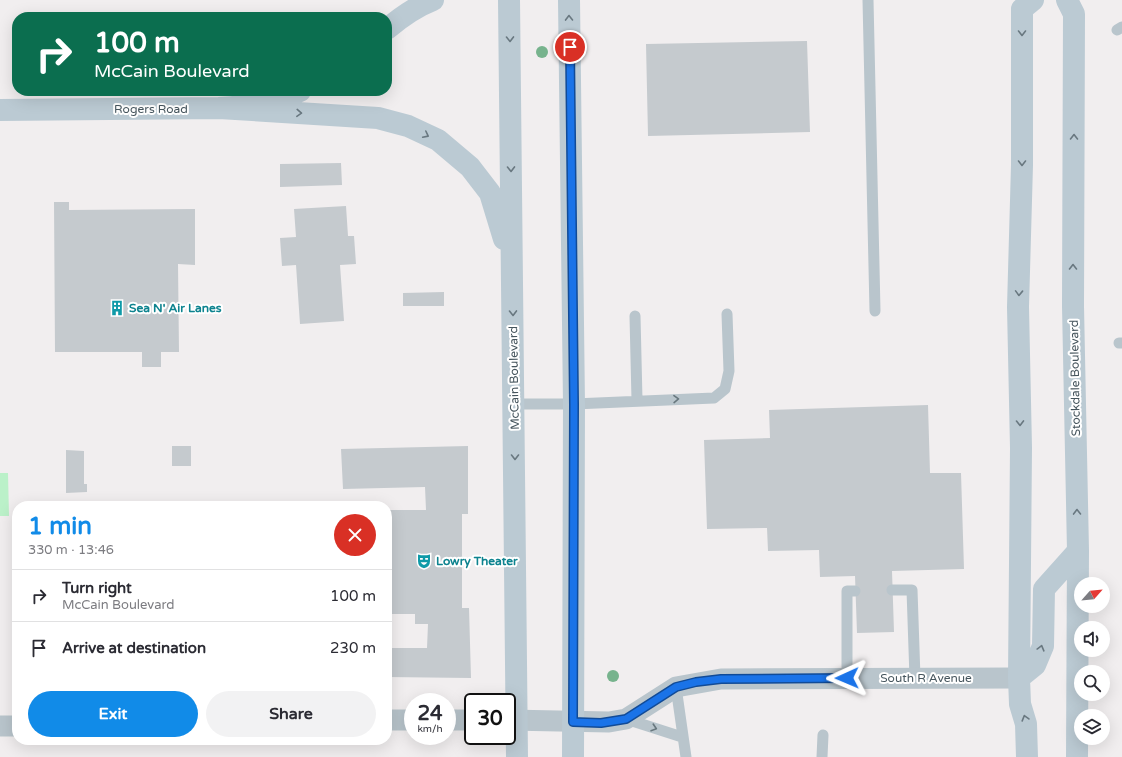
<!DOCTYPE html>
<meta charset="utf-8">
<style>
body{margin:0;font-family:"Varela Round",sans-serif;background:#f2f2f3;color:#2b2b33;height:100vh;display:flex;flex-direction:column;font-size:15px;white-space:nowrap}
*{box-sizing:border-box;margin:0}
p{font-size:13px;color:#7c7c81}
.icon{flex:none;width:22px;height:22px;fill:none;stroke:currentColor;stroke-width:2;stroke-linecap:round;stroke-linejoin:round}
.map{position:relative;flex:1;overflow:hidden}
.sheet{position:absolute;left:12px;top:501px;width:380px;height:244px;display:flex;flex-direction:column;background:#fff;border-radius:16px;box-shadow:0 4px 16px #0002}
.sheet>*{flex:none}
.hud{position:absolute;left:12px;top:12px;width:380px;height:84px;border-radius:16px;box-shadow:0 4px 16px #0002;background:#0b6e4f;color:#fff;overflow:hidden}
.needle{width:26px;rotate:63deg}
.controls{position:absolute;left:1074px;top:577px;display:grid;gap:8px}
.controls a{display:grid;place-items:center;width:36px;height:36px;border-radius:50%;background:#fff;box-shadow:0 4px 16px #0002;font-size:20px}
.speed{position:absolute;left:404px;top:693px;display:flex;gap:8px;font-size:20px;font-weight:700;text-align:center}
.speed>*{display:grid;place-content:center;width:52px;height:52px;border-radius:50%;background:#fff;box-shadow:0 4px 16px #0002;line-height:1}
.speed small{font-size:10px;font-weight:400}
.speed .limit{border:2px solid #111;border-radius:6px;background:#fff;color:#111}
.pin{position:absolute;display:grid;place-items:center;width:34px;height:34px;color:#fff;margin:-17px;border:2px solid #fff;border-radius:50%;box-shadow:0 1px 4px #0007}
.me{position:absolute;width:44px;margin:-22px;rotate:269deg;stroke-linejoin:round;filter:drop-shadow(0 0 3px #0008)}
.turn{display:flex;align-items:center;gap:14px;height:84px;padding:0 16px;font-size:18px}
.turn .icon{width:52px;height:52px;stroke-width:2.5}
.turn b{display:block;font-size:28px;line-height:34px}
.round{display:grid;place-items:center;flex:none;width:42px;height:42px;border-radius:21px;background:#f2f2f3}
.headline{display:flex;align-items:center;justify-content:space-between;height:68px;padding:0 16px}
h1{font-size:24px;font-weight:700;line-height:30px;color:#118be8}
.cta{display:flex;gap:8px;margin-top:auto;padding:8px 16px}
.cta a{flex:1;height:46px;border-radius:24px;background:#118be8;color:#fff;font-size:16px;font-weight:700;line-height:46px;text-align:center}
.cta a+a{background:#f2f2f3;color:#2b2b33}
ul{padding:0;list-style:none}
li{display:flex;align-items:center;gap:12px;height:52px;padding:0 16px;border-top:1px solid #e1e1e2}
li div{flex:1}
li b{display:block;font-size:15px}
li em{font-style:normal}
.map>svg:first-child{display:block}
.green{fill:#bbf1c9}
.building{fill:#c5cace}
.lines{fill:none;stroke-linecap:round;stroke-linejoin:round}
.lane{stroke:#b9c5cc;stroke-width:11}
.street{stroke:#b9c5cc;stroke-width:21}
.secondary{stroke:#bbcad3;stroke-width:22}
.tree{fill:#77b38d}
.oneway{stroke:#697880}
.oneway2{stroke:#68777e}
.route-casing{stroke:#114b97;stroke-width:10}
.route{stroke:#1a73e8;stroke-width:7}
.labels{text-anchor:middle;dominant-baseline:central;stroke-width:4;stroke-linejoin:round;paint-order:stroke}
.street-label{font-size:12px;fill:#46555d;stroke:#fff}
.culture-label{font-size:12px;font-weight:bold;fill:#0d838f;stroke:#fff;text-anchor:start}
</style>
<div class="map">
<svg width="1122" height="757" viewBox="0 0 1122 757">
<rect width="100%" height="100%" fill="#f1eeef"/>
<!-- green -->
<path class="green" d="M0,473H8L9,516H0Z"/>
<!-- building -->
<path class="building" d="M807,41L810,132L648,136L646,44Z
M341,163L342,185L280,187V164Z
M54,202H69V210L195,209V265L178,264L179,352H161V367H142V352H55Z
M346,206L348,236H354L356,264L340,265L344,321L300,324L296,265L282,266L280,238L296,237L294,209Z
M444,292V306H403V293Z
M928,405L930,473H961L964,569L892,571L894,632L857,633L855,576L820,577L819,550L768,551L767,528L707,529L704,440L770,438L769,410Z
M172,446H191V466H172Z
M468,446V514H462V608H469L471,678L387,677V648H427L428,624H415V614H387V510H426L425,487L343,489L341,449Z
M66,450L84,451V484H87V492L66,493Z"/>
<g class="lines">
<!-- lane -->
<path class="lane" d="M868,0L875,311
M1117,30L1122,27
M635,316L637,400
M1119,343H1122
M515,404H574L714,398L725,389L729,371L727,314
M892,590H912L915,678
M847,678V591H855
M676,687L686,757
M626,719L682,737
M822,757L823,735"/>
<!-- street -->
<path class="street" d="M387,720H413
M447,720H473
M507,720L609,722L626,719L676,687L721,679L1019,678
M0,726H17"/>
<!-- secondary -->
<path class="secondary" d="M509,0L517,757
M569,0L574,404L573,757
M1067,0L1074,14L1073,306L1078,551L1077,757
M387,29C401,17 415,7 433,0
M219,108L378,118L408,126L438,140L470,167L490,193L504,239
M0,110L219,108C247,106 274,104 300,91
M1019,678L1035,665L1043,646L1044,589L1078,551
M1027,757L1026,724L1020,704L1019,678L1021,448L1018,307L1022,165V9L1033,0"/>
</g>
<!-- trees -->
<g class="tree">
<circle cx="542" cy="52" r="6"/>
<circle cx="613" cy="676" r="6"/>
</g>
<!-- one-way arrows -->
<defs><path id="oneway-chevron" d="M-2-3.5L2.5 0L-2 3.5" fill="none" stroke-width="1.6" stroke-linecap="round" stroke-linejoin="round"/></defs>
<g class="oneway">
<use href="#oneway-chevron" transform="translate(569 18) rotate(-91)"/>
<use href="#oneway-chevron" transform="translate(1022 33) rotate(90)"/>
<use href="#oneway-chevron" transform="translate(510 39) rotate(89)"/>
<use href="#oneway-chevron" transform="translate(299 113) rotate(3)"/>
<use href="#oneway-chevron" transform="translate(426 135) rotate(27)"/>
<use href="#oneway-chevron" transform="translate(1074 137) rotate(-90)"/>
<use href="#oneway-chevron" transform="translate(1022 163) rotate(90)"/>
<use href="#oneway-chevron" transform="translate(511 169) rotate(89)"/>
<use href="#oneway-chevron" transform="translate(1073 267) rotate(-90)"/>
<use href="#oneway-chevron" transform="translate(1019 293) rotate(92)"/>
<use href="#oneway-chevron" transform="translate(513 313) rotate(89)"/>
<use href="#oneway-chevron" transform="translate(1020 423) rotate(89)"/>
<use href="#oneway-chevron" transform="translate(515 457) rotate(90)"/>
<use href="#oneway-chevron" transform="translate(1077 512) rotate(-91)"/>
<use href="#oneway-chevron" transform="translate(1041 648) rotate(-75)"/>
<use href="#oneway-chevron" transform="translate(1025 718) rotate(-106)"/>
</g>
<g class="oneway2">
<use href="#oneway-chevron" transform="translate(676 399) rotate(-1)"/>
<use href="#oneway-chevron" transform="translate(654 728) rotate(18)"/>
</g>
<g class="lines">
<!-- route casing -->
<g class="route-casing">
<path id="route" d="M570,47L574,404L573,722L601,723L626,719L676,687L696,682L721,679L847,678"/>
</g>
<!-- route -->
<use href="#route" class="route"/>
</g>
<!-- icons -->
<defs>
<g id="building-bare" transform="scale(1.2)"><path d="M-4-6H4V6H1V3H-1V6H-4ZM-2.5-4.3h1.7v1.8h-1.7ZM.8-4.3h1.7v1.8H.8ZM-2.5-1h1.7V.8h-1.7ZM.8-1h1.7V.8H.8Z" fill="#0f9aa8" stroke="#fff" stroke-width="2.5" paint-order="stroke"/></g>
<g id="theatre-bare" transform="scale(1.2)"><path d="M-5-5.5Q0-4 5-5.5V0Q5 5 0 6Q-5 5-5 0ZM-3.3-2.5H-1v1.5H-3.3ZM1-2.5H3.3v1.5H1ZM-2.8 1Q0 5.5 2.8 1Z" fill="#0f9aa8" stroke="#fff" stroke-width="2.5" paint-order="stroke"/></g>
</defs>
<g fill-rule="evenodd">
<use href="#building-bare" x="117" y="308"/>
<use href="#theatre-bare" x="424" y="561"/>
</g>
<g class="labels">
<!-- street labels -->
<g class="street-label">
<text x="151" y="109">Rogers Road</text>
<text transform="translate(514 378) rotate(-91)">McCain Boulevard</text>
<text transform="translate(1075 378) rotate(-91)">Stockdale Boulevard</text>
<text x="926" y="678">South R Avenue</text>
</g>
<!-- culture labels -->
<g class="culture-label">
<text x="129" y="308">Sea N' Air Lanes</text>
<text x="436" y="561">Lowry Theater</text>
</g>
</g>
</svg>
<div class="controls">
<a><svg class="needle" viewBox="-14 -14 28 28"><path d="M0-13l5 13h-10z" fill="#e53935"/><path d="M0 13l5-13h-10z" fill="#7c7c81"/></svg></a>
<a><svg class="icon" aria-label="sound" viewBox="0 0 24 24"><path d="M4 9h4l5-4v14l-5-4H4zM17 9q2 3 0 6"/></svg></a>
<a><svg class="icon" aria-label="search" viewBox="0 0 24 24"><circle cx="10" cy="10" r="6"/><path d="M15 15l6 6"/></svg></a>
<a><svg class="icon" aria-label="layers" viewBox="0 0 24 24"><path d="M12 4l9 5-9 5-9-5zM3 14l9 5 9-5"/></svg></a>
</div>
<div class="speed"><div>24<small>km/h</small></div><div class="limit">30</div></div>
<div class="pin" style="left:570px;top:47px;background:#d93025"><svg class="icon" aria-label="arrive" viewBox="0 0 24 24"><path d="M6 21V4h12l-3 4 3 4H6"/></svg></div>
<svg class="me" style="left:847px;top:678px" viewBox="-20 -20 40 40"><path d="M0-17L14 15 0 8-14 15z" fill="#1a73e8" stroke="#fff" stroke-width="4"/></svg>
<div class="hud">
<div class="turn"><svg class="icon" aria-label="right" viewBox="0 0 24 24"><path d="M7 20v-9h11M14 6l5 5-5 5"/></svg><div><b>100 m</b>McCain Boulevard</div></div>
</div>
<section class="sheet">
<div class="headline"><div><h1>1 min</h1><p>330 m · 13:46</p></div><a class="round" style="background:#d93025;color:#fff"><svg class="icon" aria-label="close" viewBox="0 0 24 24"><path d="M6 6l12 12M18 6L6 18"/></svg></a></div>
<ul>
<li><svg class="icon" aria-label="right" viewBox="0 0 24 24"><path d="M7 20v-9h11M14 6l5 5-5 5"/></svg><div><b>Turn right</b><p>McCain Boulevard</p></div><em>100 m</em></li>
<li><svg class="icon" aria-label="arrive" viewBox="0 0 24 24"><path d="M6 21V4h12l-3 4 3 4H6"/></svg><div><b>Arrive at destination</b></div><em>230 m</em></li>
</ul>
<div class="cta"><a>Exit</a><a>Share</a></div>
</section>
</div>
